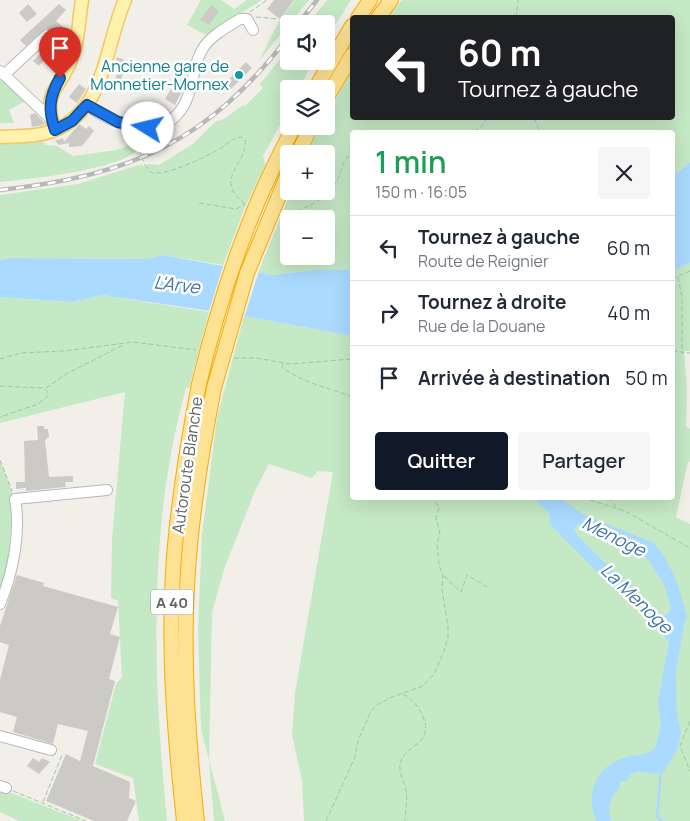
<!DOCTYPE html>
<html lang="fr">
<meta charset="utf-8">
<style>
body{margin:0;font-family:Manrope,sans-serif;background:#f6f6f7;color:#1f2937;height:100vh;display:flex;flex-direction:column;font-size:19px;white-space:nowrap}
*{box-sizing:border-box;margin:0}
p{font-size:16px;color:#747a83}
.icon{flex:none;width:28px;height:28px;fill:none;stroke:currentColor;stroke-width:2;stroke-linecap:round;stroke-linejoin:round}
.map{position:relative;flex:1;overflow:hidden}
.details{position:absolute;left:350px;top:130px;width:325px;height:370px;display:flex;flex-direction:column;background:#fff;border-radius:5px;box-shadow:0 5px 20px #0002}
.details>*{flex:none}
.banner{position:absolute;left:350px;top:15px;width:325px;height:105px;border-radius:5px;box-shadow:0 5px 20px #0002;background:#202124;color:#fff;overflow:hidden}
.tools{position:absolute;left:280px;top:15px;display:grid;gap:10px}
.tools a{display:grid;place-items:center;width:55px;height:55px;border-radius:5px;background:#fff;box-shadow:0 5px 20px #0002;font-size:25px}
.pin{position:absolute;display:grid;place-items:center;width:42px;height:42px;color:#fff;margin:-51px -21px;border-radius:50% 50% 50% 0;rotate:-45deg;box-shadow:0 0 5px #0007}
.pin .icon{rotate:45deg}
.me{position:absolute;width:55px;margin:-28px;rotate:279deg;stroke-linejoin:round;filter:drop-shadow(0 0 4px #0008)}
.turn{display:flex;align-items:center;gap:18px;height:105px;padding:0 25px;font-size:22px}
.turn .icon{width:65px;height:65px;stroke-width:2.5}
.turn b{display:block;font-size:35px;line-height:42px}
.round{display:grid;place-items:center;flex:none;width:52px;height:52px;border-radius:5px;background:#f6f6f7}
.overview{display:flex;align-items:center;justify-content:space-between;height:85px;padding:0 25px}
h1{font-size:30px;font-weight:600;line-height:38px;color:#1e9e55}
.primary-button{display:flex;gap:10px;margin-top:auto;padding:10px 25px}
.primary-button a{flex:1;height:58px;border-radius:5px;background:#111827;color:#fff;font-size:20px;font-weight:600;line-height:58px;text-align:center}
.primary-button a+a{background:#f6f6f7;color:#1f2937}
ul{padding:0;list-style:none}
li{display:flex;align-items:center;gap:15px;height:65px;padding:0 25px;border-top:1px solid #e0e1e3}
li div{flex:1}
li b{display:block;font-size:19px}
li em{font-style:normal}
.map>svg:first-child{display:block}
.green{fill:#c5e8c5;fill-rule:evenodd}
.water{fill:#aadaff;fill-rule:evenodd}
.pier{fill:#f1efe8}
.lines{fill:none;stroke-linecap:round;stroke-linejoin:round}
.stream{stroke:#aadaff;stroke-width:2.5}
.building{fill:#cccac5}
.minor-casing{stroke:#b5b8bc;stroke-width:12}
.major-casing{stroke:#f2c960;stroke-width:15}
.highway-casing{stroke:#f9ab00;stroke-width:16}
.path{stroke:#9cc7a9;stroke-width:1;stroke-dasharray:5 2.5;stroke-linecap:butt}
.minor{stroke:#fff;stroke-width:10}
.major{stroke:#fff2af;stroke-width:12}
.highway{stroke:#fde293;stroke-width:14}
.rail-casing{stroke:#b6b7b8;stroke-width:4.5}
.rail{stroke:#fff;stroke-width:2.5;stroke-dasharray:8;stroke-linecap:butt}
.highway-bridge-casing{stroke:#f9ab00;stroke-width:16;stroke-linecap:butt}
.path-bridge{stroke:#9cc7a9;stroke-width:1;stroke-dasharray:5 2.5;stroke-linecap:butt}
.highway-bridge{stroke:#fde293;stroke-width:14}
.route-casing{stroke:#114b97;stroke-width:12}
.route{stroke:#1a73e8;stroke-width:9}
.culture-dot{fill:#0f9aa8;stroke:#fff;stroke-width:2}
.labels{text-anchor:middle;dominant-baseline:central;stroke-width:5;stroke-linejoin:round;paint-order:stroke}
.shield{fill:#fff;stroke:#8f9295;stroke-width:1}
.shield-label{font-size:15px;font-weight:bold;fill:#5f6368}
.culture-label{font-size:16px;fill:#0d838f;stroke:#fff;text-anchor:end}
.street-label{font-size:16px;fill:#5f6368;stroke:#fff}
.water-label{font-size:18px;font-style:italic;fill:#4174aa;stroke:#fff}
</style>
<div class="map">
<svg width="690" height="821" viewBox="0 0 690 821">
<rect width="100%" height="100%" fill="#f1efe8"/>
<!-- green -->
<path class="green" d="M201,0H221L234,9L247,0H262L206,35L187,25Z
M295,0H309L259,61L280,19Z
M327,0H351L326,40V24H308Z
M402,0H690V162L673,177L672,132H352V270H315L272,275L258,273L291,191H326V154H306L321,126H326V118L352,70V118H672V18L389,17ZM289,219H326V256H289Z
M289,48V61H313L299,89H289V109L263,156L265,165L243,212L223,265L162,255L146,259L11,258L0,260V195L78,184L142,164L143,166L149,164L159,165L194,143L215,122L224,119L243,105L245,106L263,88L260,84Z
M0,76L27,100L9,110L14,123H0Z
M44,142L45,145L57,146L73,156L117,150L135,143L139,150C112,171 35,178 0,182V144Z
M690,263V351H684L687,388L686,426L690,429V462L688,461L676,517L690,524V821H304L302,780L292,735L295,693L333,472L318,471L312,478L269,464L255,491L224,569L212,613L209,760L225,821H214L209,760L201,730L198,630L202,535L217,418L244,316L352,336V498H672L673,271Z
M102,295L209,312L189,388H186C147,530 153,676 167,821H139L133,778L95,764L116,684L122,677L118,601L111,598L112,540L125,392L0,423V297L72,302Z
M0,460L15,499L12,509L8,567L0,597Z
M0,790L6,791L83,821H19L0,812Z"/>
<!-- water -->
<path class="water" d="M690,162V263L673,271V177Z
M162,255L272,275L315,270H352V336L244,316L102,295L72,302L0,297V260L11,258L146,259Z
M533,498H560L584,515L654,543C672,563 682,594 687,619L684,624L676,672L677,714L681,732L678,748L663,773C651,776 642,768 630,774L627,781H620V787C611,795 606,809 611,821H596C586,795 594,767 624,758C637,754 647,757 656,746L661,724L658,702L669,642L633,599L610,585L550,524L549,513ZM578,525L647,558L664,584L671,608L668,614L658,616L654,613L637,590L619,577L577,535L574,528Z"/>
<!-- pier -->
<path class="pier" d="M224,263L259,271L244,318L208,314Z"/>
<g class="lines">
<!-- stream -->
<path class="stream" d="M661,771L657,818L662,821"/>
</g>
<!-- building -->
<path class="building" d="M274,0H294L280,19L267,9Z
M28,4L37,14L27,22L19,13Z
M59,4L66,10L56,21L63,27L53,40L52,31L46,28L26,46L20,40Z
M211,5L219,11L209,25L200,20Z
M53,40L62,47L50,58L48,56L39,66L33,61Z
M117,57L127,61L120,83L114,81L118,73L111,71Z
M246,62L252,68L231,89L225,83Z
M79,84L86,89L77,103L69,97Z
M171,89L178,93L180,90L182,91L175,105L165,99Z
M35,113L44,122V125L32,127L30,115Z
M79,124L86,129L89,126L94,131L82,146L69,147V143L59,145L55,141L63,138L64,142Z
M37,426H44V429H48L49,437L45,440L49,477L73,476V482H65L66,487L26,491V488L16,489V482H25L24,441L38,440Z
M17,575L44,583L43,586L118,607L110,634L120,637L109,679L115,681L93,766L130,782L129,798L136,801L127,821H94L46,801L66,754L80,761L88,731L58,724L53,744L13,732L17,717L0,712V680L9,645L0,642V626Z
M33,758L39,762L42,758L50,762L39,774L27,766Z"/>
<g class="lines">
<!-- minor casing -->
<g class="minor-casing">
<path id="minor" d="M0,71L51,119
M4,75L47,35
M87,105C114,126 163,143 184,105C194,88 192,67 202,50C209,37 227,27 240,19H247L253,30
M0,604C13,573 21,532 15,499L107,490
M0,736L51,750
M0,786L6,788"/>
</g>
<!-- major casing -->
<g class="major-casing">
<path id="major" d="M55,130C40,89 63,88 73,54C79,37 79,18 82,0
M0,137C15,136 31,137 46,133C106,117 104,47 125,0"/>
</g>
<!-- highway casing -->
<g class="highway-casing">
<path id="highway" d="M358,18L370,0
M378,18L391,0
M315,89L352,26
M326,99L352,55
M298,154L311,126
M273,168L294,126
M184,821C175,738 168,654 173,571C177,508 187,446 199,384
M197,821C188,738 182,655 188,571C192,509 202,449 214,388"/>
</g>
<!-- path -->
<path class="path" d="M250,12L267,0
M256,17L278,19
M516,18L518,0
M534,118L540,132
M474,132L484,124L486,118
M123,133L135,143L139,150
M145,165L152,173C170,175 205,157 221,148C228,143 233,138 241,137L245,140C250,161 211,178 245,204
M199,203L236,209L245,204
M282,215C303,210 326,201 337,181C343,170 341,160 352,154
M678,277L682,297V354
M672,279L690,271
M672,351L690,353
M234,358H256L290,364L352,359
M0,359L21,353L64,351L133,342L196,350
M283,364L282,367C304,384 328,387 352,397
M0,386L43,388L47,391L48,396L38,404L0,417
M46,388L68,373L123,345
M0,460L12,491
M583,498L625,511L690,548
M608,498L616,506
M444,576L461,592L467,575L487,587
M403,694C416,700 433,724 422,739C416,747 405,750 401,761C397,771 404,780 406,790C408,800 405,811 405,821
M690,721L680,746L690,771
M13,791L86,821
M43,802L62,755
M326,821L355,757L358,741L371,711L377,705L392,697L423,686L434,674L444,651L448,637V626L442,589L443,576L439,565L437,544L440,534L436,517L439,508L434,498"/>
<!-- minor -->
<use href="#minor" class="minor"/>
<!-- major -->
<use href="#major" class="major"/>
<!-- highway -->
<use href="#highway" class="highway"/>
<!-- rail casing -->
<g class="rail-casing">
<path id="rail" d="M298,24L317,0
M0,190C130,176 208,142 289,36"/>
</g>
<!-- rail -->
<use href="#rail" class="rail"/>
<!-- highway-bridge casing -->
<g class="highway-bridge-casing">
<path id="highway-bridge" d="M199,384C217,309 240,237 273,168
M214,388L247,273L288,174"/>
</g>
<!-- path-bridge -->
<path class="path-bridge" d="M139,150L145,165"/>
<!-- highway-bridge -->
<use href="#highway-bridge" class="highway-bridge"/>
</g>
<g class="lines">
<!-- route casing -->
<g class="route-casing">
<path id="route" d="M60,78C49,97 48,110 55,130L72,121L87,105L118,122L148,128"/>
</g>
<!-- route -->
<use href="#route" class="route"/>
</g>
<!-- markers -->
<circle class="culture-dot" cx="239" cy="75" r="5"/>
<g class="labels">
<!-- shield labels -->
<rect class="shield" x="151" y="589.5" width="42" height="25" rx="4"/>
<g class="shield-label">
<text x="172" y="602">A 40</text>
</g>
<!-- culture labels -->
<g class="culture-label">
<text x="229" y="66">Ancienne gare de<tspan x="229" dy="18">Monnetier-Mornex</tspan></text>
</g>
<!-- street labels -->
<g class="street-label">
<text transform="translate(187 465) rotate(-82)">Autoroute Blanche</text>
</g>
<!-- water labels -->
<g class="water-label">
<text transform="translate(177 284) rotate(7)">L'Arve</text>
<text transform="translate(614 536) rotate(26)">Menoge</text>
<text transform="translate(637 598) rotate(44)">La Menoge</text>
</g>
</g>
</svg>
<div class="tools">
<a><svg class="icon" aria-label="sound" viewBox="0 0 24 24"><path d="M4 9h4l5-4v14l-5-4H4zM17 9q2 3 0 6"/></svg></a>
<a><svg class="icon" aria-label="layers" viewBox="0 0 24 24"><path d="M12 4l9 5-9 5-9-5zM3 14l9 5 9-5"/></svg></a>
<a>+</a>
<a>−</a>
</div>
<div class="pin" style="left:60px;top:78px;background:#d93025"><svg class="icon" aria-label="arrive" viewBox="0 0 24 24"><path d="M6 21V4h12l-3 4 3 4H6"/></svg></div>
<svg class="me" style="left:148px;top:128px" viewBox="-20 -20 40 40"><circle r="19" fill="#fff"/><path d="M0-13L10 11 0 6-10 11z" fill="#1a73e8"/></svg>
<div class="banner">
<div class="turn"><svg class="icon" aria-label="left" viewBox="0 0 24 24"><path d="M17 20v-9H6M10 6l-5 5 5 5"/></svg><div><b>60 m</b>Tournez à gauche</div></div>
</div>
<section class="details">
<div class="overview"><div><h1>1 min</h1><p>150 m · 16:05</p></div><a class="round"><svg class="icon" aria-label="close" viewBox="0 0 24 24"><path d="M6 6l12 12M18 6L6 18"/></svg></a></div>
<ul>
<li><svg class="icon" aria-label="left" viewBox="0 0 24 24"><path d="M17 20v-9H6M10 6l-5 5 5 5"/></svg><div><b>Tournez à gauche</b><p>Route de Reignier</p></div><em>60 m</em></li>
<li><svg class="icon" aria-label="right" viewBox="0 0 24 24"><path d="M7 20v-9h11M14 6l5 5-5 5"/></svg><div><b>Tournez à droite</b><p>Rue de la Douane</p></div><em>40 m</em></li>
<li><svg class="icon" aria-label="arrive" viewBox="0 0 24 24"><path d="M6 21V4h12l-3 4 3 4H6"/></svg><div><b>Arrivée à destination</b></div><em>50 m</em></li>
</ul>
<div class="primary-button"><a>Quitter</a><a>Partager</a></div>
</section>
</div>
